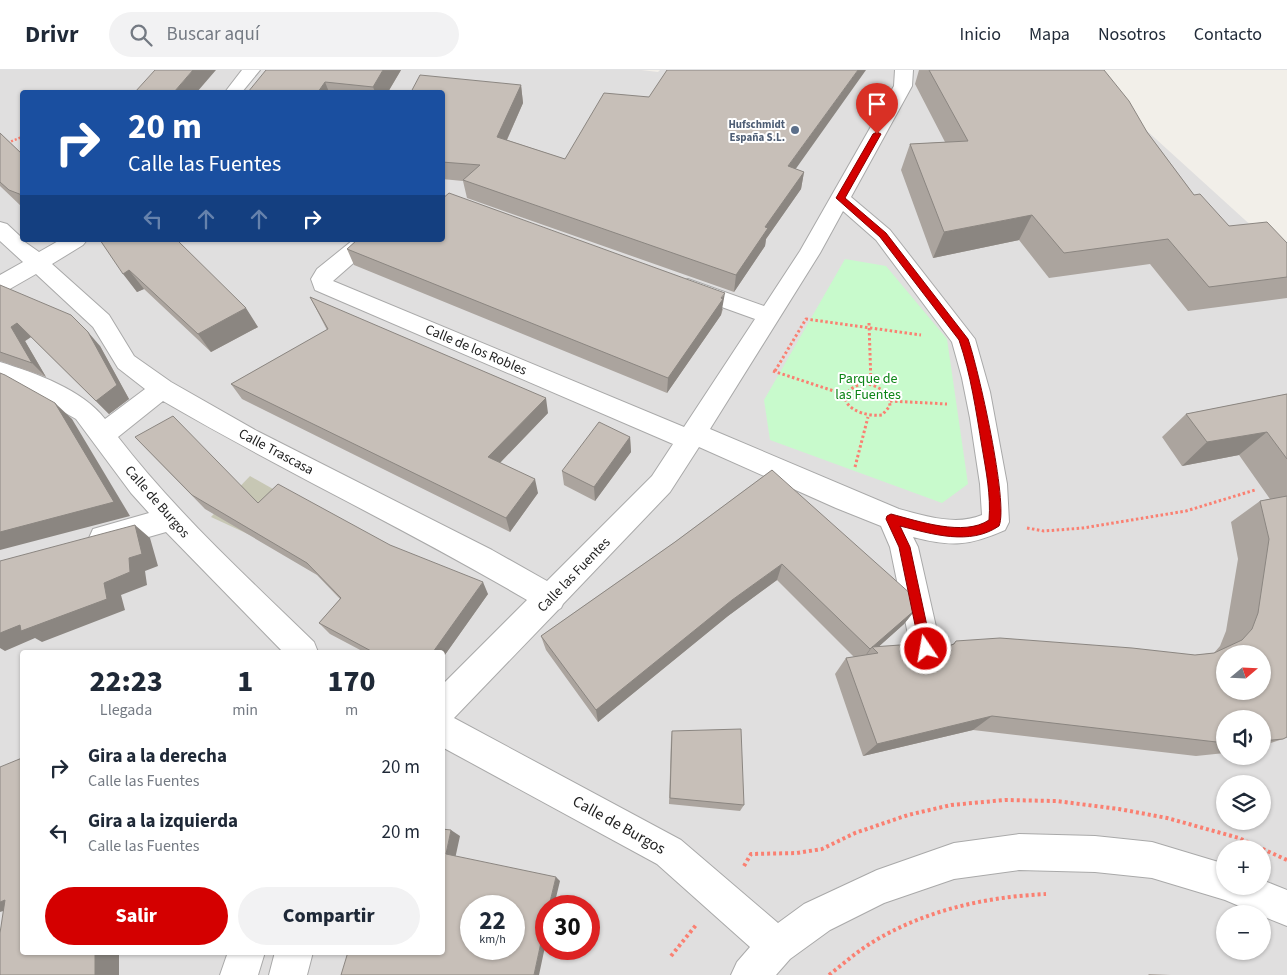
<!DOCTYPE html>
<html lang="es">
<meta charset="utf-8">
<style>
body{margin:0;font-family:"Source Sans 3",sans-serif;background:#f2f2f3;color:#1f2937;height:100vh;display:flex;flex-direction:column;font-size:19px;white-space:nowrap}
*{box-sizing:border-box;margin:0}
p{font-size:16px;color:#747a83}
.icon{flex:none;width:28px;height:28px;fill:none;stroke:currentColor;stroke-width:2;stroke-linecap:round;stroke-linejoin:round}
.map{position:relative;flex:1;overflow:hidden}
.details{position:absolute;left:20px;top:580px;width:425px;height:305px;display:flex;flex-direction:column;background:#fff;border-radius:5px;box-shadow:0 1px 4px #0004}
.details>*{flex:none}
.banner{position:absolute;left:20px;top:20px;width:425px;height:152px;border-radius:5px;box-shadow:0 1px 4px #0004;background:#1a4fa0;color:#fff;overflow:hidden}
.needle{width:32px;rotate:71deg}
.controls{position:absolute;left:1216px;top:575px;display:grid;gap:10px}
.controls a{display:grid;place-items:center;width:55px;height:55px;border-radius:50%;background:#fff;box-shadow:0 1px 4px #0004;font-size:25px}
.speed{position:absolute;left:460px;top:825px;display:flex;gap:10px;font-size:25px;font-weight:700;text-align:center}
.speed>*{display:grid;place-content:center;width:65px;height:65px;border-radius:50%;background:#fff;box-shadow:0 1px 4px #0004;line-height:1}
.speed small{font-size:12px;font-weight:400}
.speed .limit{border:8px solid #d22;background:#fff;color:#111}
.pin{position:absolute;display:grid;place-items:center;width:42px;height:42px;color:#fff;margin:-51px -21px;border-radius:50% 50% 50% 0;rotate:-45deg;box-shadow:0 0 5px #0007}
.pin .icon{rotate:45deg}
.me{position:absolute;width:55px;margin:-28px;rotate:348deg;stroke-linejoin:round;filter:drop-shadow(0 0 4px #0008)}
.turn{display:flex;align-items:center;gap:18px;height:105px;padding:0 25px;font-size:22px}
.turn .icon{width:65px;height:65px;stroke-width:2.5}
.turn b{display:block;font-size:35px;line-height:42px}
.lanes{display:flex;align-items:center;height:48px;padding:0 25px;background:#0003;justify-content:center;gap:25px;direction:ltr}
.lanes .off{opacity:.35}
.eta{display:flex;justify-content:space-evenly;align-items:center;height:85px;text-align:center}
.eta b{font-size:30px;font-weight:800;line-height:35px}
.primary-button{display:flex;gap:10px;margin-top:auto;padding:10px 25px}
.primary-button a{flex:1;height:58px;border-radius:30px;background:#d40000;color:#fff;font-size:20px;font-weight:800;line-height:58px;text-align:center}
.primary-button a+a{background:#f2f2f3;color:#1f2937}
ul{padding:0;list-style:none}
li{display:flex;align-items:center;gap:15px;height:65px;padding:0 25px}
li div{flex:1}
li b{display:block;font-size:19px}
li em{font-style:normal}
header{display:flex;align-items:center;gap:30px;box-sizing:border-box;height:70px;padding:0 25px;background:#fff;border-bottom:1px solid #e0e1e3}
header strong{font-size:24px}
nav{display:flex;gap:28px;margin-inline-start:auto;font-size:18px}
.search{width:350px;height:45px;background:#f2f2f3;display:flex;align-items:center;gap:12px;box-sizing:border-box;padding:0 18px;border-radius:28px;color:#747a83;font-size:19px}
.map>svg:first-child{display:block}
.residential{fill:#e0dfdf;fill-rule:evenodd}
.construction{fill:#c7c7b4}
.park{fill:#c8facc}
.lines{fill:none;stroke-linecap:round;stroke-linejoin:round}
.minor-casing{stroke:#a9a9a9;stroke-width:2}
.path-far2{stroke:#fa8072;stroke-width:2.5;stroke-dasharray:2 2;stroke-linecap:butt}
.path-far1{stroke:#fa8072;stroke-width:3;stroke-dasharray:2.5 2.5;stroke-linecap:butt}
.path{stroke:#fa8072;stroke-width:4;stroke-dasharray:3 3;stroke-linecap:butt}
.minor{fill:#fff;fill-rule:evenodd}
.wall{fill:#aba49e}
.shaded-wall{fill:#8b8681}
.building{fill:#c7bfb8;stroke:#8b8681;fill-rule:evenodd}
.route{fill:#d40000;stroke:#8a0000}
.service-dot{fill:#5c6f8a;stroke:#fff;stroke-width:2}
.labels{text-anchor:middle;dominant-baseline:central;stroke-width:4;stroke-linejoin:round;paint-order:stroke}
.far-service-label{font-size:11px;font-weight:bold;fill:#4e5e75;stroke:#fff;text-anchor:end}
.street-label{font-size:14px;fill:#222;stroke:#fff}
.park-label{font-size:14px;fill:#0c8416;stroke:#fff}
.near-street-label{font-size:16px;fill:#222;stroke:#fff}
</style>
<header>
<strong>Drivr</strong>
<div class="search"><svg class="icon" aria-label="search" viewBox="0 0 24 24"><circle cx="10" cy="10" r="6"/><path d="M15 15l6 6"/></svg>Buscar aquí</div>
<nav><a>Inicio</a><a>Mapa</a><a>Nosotros</a><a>Contacto</a></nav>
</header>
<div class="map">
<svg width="1287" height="905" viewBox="0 0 1287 905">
<rect width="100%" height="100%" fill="#f2efe9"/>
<!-- residential -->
<path class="residential" d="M0,0H641L658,2L660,0H1080L1287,188V905H0ZM22,22H442V170H22ZM22,582H442V882H22ZM1225,584H1262V621H1225ZM1225,649H1262V686H1225ZM1225,714H1262V751H1225ZM1225,779H1262V816H1225ZM471,836H514V879H471ZM546,836H589V879H546ZM1225,844H1262V881H1225Z"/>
<!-- construction -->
<path class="construction" d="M250,406L289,428L250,465L211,447Z"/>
<!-- park -->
<path class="park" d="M845,189L886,196L947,269L968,414L942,433L770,370L764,330Z"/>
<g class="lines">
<!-- minor casing -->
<g class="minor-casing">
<path id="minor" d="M242,0H260L242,22H225Z
M895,0H913L912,16L851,127L890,160L975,269L990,322L1007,414L1009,452L1005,460C969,476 951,477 913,467L918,477L941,579L937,589L926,593L915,589L911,579L890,477L881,456L836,438L699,377L670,422L563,534L561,538L558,540L454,648L681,770L778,853L804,834L877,800L954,773L1019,764L1095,766L1152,772L1225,794V816H1262V810L1287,820V856L1262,846V844H1258L1225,830L1152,808L1095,802L1019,800L954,809L884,833L830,860L790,889L776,905H731L737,892L750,877L657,794L442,677V615L527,530C408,460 283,401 163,331L118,367C176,442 246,506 314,572L318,582H283L166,462L103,480L93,477L89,468L93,459L149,443L131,423L76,349L23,319L0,310V292C35,303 82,319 105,349L145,319L118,298L93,257L36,204L8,220L0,223V205L23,192L0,171V152L7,154L22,168V170L39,182L60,170H87L83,175L52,194L109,245L134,286L171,312L257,361L492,480L547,511L652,406L673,374L315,220L311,209L317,199L353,170H378L374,175L333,211L684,357L755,249L680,222L677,217L680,212L688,209L764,236L800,181L894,16ZM843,141L876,170L952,272L962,308L970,348L980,414L982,445C956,456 925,446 899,439L710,359L820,183Z
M228,882H265L258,905H220Z
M275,882H313L307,905H269Z"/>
</g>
<!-- path-far2 -->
<path class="path-far2" d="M0,76L22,67"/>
<!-- path-far1 -->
<path class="path-far1" d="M869,253L871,314
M773,301L846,325
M775,301L806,249L921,265
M864,313C878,316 889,321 890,336L882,345C854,348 826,325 864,313Z
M890,331L947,334
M855,397L868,347
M1027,458L1044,461L1083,458L1186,441L1255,420"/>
<!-- path -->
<path class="path" d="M744,796L751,784L797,783L822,779L855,763L908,745L951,735L1005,730L1056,731L1119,739L1167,748L1239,768L1287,790
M671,886L696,855
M829,905C842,895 854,884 868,875C921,841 984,827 1046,824"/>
<!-- minor -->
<use href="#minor" class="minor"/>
</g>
<!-- wall -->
<path class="wall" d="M401,0L388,22H248Z
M919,0H929L1147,62L1194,125L1229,156L1287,173V228L1188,241L1150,194L1049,208L1019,170L933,188L901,100L910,74L945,72L915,14Z
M521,15L523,33L507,70L565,89L796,99L804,102L801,119L766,169L765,176L734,222L467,128L463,111L442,109V22Z
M0,63L22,84V137L0,116Z
M100,170L258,257L211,282L144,219L137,222Z
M347,179L723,239L721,245L667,323L354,195Z
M0,215L100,276L129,329L109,344L31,267L25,271L46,307L0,291Z
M310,227L548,343L500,393L538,423L510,462L242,329L231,314L327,260Z
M1287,324V667L1283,669L1262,676V649H1225V683L1196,686L973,660L863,686L835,604L846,588L854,587L777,510L728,546L598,652L546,580L541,566L675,472L772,400L916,539L904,554L878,577L942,578L952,575L956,571L1195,585L1214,583L1220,576L1226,561L1238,489L1231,452L1260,431L1270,429L1239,385L1182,396L1162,367L1186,344Z
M135,367L258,433L390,475L488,524L442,589V582H364L330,564L319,553L340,529L317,505L205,439Z
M630,367L631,382L595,431L564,415L562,401Z
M672,661L744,735L740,741L669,734L671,669Z
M1149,904L1171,905H1148Z"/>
<!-- shaded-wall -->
<path class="shaded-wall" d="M193,0H216L197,22H174Z
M383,0H401L388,22H375L373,17Z
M858,0H866L785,114L788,96Z
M325,12L329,22H318Z
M521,15L523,33L500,85L497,67Z
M804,102L801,119L766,169L765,176L734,222L736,205L765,157Z
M1032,145L1019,170L933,188L944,162Z
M129,200L144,219L137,222L123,204Z
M725,223L721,245L667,323L668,308Z
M246,238L258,257L211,282L198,264Z
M17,253L31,267L25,271L46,307L32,293L11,257Z
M88,262L100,276L129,329L109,344L96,331Z
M546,328L548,343L492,401L488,387Z
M55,333L72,349L130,446L0,480V462Z
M1267,362L1239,385L1182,396L1207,372Z
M630,367L631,382L595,431L594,417Z
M535,409L538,423L510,462L506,448Z
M135,455L150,468L158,496L145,501L147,515L121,525L125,540L42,572L35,568L5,581L0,578V563L104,513L129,488Z
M782,494L777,510L728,546L598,652L596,640L732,530Z
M483,512L488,524L442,589V582H433Z
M916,539L904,554L875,580L872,577L863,590L860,593L870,579Z
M992,646L973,660L863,686L877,674Z
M451,760L460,766L455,789L446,784Z
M556,807L560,811L554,836H549Z
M5,830L22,835L0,842V832Z
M546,849V872L539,905H534Z
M95,882H119V905H95Z"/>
<!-- building -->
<path class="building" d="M155,0H193L174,22H135Z
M266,0H383L373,17L325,12L318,22H248Z
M667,0H858L788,96L804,102L765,157L768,158L736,205L463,110L480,95L442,92V22H411L420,5L521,15L497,67L565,89L604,23L649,27Z
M929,0H1104L1129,31L1147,62L1194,125L1200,124L1229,156L1267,152L1287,173V207L1209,217L1168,169L1064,183L1032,145L944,162L910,74L968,71Z
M0,63L22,84V125L9,120L0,112Z
M449,123L725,223L721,228L723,229L668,308L347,179L357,170H442V129Z
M100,170H177L246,238L198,264L129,200L123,204Z
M0,215L71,245L88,262L117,315L96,331L17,253L11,257L32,293L0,282Z
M310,227L546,328L488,387L535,409L506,448L231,314L328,259Z
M0,303L5,305L55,333L114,432L0,462Z
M1287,324V389L1267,362L1207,372L1186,344Z
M173,346L258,433L278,414L390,475L483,512L433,582H373L319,553L341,528L307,493L192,425L135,367Z
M599,352L630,367L594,417L562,401Z
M772,400L913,526L916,539L870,579L782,494L732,530L596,640L541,566L675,472Z
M1287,426V667L1283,669L1262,671V649H1225V673L992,646L877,674L846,588L878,583L872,577L928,573L942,578L954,574L956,571L1000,568L1132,578L1195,585L1214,583L1242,570L1252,559L1258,543L1269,469L1260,431ZM1225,584H1262V621H1225Z
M135,455L142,484L129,488L130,502L104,513L107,529L21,561L20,555L0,563V491Z
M741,659L744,735L670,728L672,661Z
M22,688V882H95V905H0V863L5,830L0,832V697Z
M442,759L451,760L446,784L556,807L549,836H546V849L534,905H341L348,882H442ZM471,836H514V879H471Z"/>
<!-- route -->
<path class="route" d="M877,62L881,64L845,128L886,163L968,269C978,297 1009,434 999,456C970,476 932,464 900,456L910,477L932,579L930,584L926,585L921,584L920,579L899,477L886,449L887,446L891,444C918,451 964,467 989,450C991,425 986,401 982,377C976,341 971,305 959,270L880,167L836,128L873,64Z"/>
<!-- markers -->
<circle class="service-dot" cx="795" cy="60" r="5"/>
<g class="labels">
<!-- far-service labels -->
<g class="far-service-label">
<text x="785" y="54">Hufschmidt<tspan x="785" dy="13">España S.L.</tspan></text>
</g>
<!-- street labels -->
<g class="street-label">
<text transform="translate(476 280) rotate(23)">Calle de los Robles</text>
<text transform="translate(276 382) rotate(28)">Calle Trascasa</text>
<text transform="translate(157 432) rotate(49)">Calle de Burgos</text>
<text transform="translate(574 505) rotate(-46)">Calle las Fuentes</text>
</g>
<!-- park labels -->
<g class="park-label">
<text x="868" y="309">Parque de<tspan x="868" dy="16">las Fuentes</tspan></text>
</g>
<!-- near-street labels -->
<g class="near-street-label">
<text transform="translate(619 755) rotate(29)">Calle de Burgos</text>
</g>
</g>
</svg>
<div class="controls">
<a><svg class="needle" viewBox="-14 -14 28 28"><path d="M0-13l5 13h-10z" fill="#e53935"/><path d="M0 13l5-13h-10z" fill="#747a83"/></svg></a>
<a><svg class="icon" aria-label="sound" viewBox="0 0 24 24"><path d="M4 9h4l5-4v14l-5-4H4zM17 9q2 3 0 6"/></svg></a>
<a><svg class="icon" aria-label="layers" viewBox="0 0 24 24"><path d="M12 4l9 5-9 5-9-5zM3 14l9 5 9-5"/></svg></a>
<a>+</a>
<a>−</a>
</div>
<div class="speed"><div>22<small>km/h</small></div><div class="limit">30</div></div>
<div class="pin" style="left:877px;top:64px;background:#d93025"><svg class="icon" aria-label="arrive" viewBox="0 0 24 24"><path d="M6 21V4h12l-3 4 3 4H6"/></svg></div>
<svg class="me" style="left:926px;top:579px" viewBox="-20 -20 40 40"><circle r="17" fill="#d40000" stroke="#fff" stroke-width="3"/><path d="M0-11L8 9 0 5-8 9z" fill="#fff"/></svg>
<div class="banner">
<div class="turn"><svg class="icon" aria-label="right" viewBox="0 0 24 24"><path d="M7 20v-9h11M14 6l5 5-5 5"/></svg><div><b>20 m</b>Calle las Fuentes</div></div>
<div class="lanes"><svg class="icon off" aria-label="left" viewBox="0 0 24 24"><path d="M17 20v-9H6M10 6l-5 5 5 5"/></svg><svg class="icon off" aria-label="ahead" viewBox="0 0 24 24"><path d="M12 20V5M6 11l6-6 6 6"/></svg><svg class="icon off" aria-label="ahead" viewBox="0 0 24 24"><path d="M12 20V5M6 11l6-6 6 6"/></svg><svg class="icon" aria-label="right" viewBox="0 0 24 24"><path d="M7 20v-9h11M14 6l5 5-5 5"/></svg></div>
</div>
<section class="details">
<div class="eta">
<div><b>22:23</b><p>Llegada</p></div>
<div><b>1</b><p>min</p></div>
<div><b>170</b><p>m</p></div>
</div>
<ul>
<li><svg class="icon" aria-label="right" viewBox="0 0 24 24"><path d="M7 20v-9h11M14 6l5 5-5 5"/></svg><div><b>Gira a la derecha</b><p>Calle las Fuentes</p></div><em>20 m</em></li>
<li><svg class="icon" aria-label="left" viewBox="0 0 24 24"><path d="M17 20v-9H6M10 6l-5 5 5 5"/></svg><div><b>Gira a la izquierda</b><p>Calle las Fuentes</p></div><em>20 m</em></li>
</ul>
<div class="primary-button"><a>Salir</a><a>Compartir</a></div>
</section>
</div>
